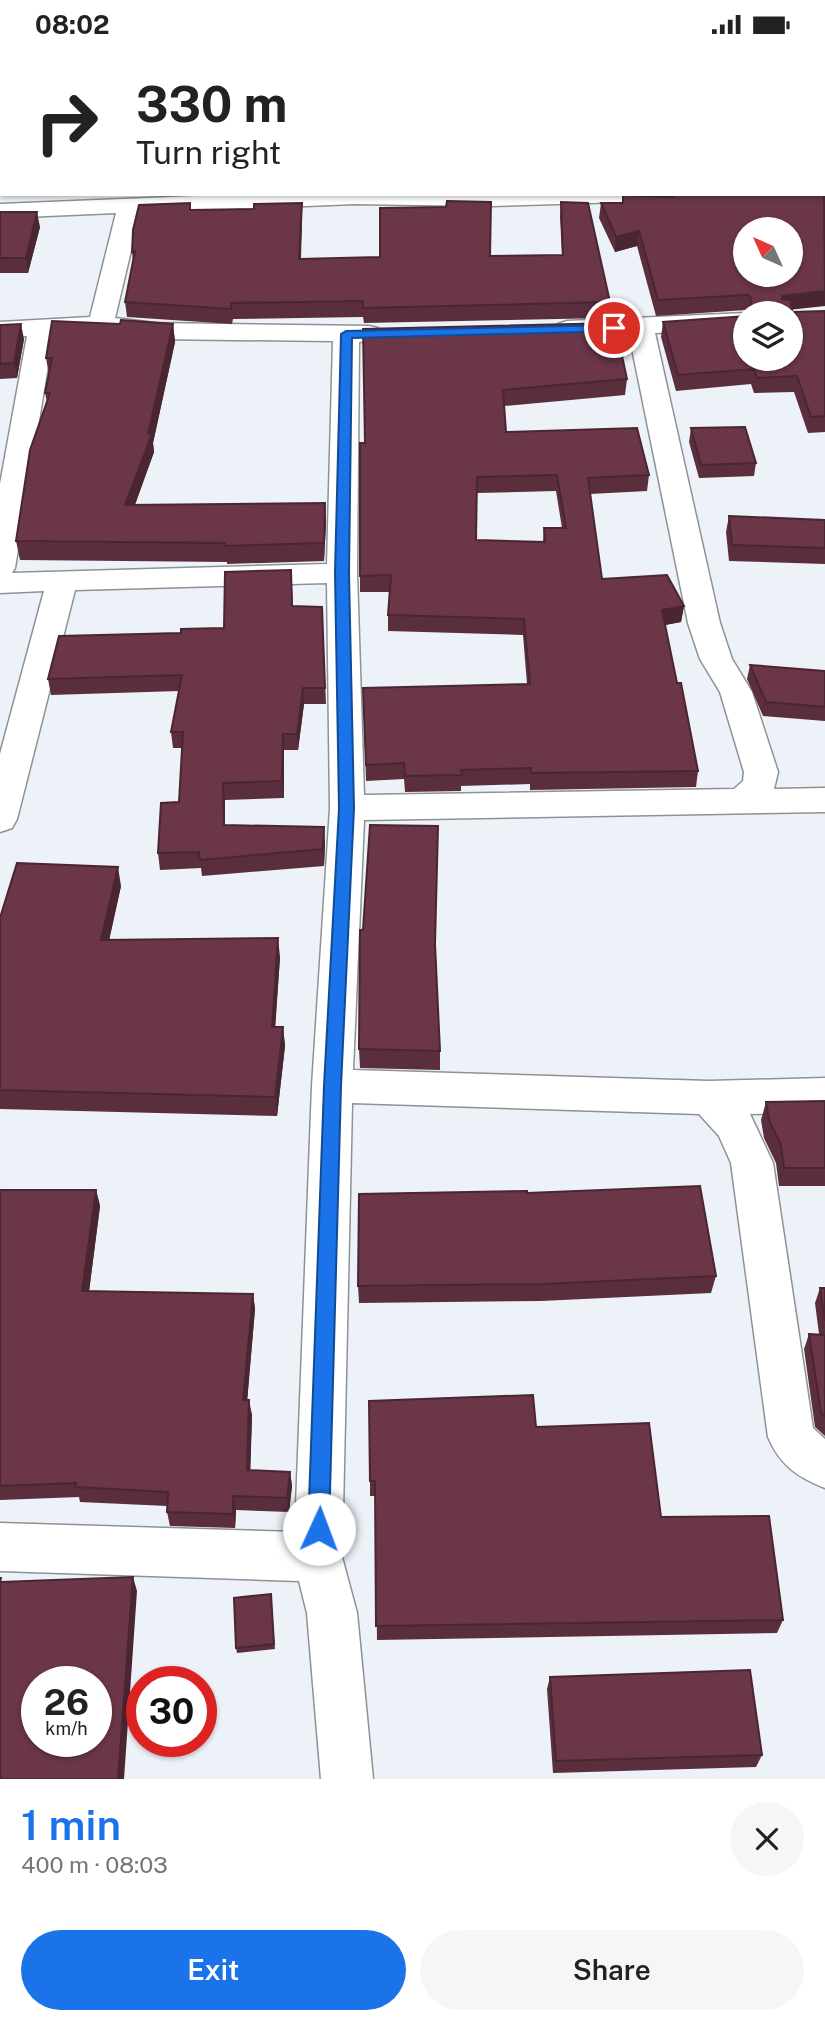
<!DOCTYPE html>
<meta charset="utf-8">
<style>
body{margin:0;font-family:"Public Sans",sans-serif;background:#f6f6f6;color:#222;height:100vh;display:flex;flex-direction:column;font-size:26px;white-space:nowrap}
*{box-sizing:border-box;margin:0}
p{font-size:23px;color:#767676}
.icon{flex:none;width:38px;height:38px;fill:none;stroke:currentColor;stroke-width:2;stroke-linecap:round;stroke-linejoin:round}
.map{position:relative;height:1730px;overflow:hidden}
.details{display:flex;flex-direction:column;background:#fff;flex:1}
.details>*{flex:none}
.guide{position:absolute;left:0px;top:0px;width:826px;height:147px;box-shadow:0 2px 5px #0004;background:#fff;color:#222;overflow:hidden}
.needle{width:46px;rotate:315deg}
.buttons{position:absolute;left:733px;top:168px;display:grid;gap:14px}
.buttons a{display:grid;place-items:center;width:70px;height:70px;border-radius:50%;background:#fff;box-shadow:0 2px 5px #0004;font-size:35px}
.speed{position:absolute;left:21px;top:1617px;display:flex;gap:14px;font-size:35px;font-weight:700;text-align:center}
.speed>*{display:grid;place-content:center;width:91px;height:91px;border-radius:50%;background:#fff;box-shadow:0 2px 5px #0004;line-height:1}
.speed small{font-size:18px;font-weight:400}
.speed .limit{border:10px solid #d22;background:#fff;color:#111}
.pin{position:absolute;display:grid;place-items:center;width:60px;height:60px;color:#fff;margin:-30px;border:4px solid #fff;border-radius:50%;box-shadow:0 2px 7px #0007}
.me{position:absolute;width:77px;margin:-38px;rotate:2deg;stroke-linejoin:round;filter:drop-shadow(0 0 5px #0008)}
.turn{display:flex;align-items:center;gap:24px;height:147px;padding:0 21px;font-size:32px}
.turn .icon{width:91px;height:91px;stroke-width:2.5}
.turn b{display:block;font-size:49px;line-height:60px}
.round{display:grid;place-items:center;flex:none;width:74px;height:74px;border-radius:37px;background:#f6f6f6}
.head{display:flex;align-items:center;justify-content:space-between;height:119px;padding:0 21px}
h1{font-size:42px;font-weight:600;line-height:52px;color:#1a73e8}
.primary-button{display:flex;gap:14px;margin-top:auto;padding:14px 21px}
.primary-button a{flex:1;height:80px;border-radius:42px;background:#1a73e8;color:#fff;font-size:28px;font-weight:600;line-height:80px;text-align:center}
.primary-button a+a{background:#f6f6f6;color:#222}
.status{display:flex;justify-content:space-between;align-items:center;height:49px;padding:0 35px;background:#fff;direction:ltr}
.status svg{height:19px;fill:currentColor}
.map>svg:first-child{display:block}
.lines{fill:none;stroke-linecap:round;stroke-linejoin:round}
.minor-casing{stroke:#8d9297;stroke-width:3}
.minor{fill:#fff;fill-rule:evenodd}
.wall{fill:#5b2e3e;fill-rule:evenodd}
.shaded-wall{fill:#4a2632}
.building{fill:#6a3648;stroke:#4a2632;stroke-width:2;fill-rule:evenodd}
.route{fill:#1a73e8;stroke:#114b97;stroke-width:2}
</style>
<div class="status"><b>08:02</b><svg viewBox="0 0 49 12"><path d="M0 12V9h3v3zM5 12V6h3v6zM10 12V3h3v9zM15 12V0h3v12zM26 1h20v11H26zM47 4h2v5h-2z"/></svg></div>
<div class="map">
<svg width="825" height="1730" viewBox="0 0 825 1730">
<rect width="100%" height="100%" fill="#edf2f8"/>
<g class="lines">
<!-- minor casing -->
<g class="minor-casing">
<path id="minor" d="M346,0H366L345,2Z
M245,145H667L663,150L655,152L491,157L354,155L140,164L115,269L155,274L369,277L378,279L382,285L378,291L359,293L357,524L364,746L734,740L743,732L744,723L720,643L700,610L688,574L629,285L567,288L558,285L554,280L558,275L567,272L746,264V280L655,284L720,574L732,610L752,643L778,723L774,740L825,739V763L364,771L353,1021L709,1032L825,1029V1063L750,1065L773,1114L813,1379L825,1390V1439C797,1428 780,1416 768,1388L731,1114L719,1087L699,1065L352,1054L342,1508L357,1564L373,1730H321L307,1564L299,1532L0,1522V1474L295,1483L312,1037L330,759L327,534L75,541L17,770L12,779L0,783V705L44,542L0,544V435L27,287L0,289V273L90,268L116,164L0,169V155ZM101,283L155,290L333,292L327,515L12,524L15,519L53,286Z"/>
</g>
<!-- minor -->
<use href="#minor" class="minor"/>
</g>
<!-- wall -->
<path class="wall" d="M667,145H824L792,261V263L825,262V383L808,384L794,343L754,344L751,335L676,342L661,288L663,273L791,264H749L746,261L656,267L637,197L615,203L599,169L601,154H622L667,148Z
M561,153L610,253L608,269L364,274L363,268L233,270L232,275L127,268L125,253L133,212L132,203L190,154V161L302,169L301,210L562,206L560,168Z
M0,163L40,178L28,224H0Z
M120,275H173L175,293L153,394L154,403L135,456L325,454L326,473L324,512L227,515V513L20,511L16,492L47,353L45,344L49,326L46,309Z
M0,276L24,290L17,329L0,330Z
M363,280L627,330L625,346L504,357L506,383L649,426L647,442L590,445L602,530L684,557L681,573L665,576L677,634L698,722L696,738L530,741V735L461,737V742L405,743L404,730L366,732L363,639L527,635L523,586L388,582V566L390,543H360V527L365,394ZM556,442L562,479H544L543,493L476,491L477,444Z
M691,379L756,414L754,427L699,429L689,393Z
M729,467L825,471V515L729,512L726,483Z
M292,538L293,557L322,558L326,655H304L298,701H284V749L225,751V776L325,794L324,817L202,827L201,819L160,821L158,804L179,753L182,699H173L171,683L179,642L51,646L48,630L181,584L224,579Z
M750,616L825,622V672L763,667L747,630Z
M121,837L109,891L280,908L275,978H283L285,997L277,1067L0,1060V869Z
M435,899L440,1002V1021L360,1019L359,1000Z
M825,1052V1137H779L776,1114L764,1089L761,1071L766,1053Z
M0,1141H96L100,1157L89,1242L253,1245L255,1260L247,1351L252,1366L250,1421L290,1423L292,1437L289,1463L236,1461L235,1479L170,1477L167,1463V1457L80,1453L79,1448L0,1451Z
M716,1227L711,1244L541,1252L359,1254L358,1237Z
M820,1239H825V1387L815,1378L804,1300L809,1285H819L815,1254Z
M536,1378L783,1571L777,1584L377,1591L375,1447H370V1432Z
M271,1545L275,1600L237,1604L236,1599Z
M550,1628L762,1706L756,1718L553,1724L547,1640Z"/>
<!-- shaded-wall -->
<path class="shaded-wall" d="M302,154V169L300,225L299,210Z
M37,163L40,178L28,224L26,209Z
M639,182L637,197L615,203L616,188Z
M825,242V257L779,262L782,247Z
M21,275L24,290L17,329L14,314Z
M173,275L175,293L153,394L154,403L128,474L125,456L148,385Z
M325,454L326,473L324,512V494Z
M684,557L681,573L660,577L662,561Z
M303,639L304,655L298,701L297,685Z
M283,685L284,701V749L282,732Z
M223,734L225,751V793L224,776Z
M324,778L325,794L324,817L323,800Z
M118,818L121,837L105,910L101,891Z
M278,889L280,908L274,997L272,978Z
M283,978L285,997L277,1067L275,1048Z
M96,1141L100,1157L87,1258L82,1242Z
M253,1245L255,1260L246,1366L243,1351Z
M249,1351L252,1366L250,1435L247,1421Z
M290,1423L292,1437L289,1463L287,1449Z
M233,1447L236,1461L235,1479L233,1465Z
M133,1528L137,1542L124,1730H118Z"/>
<!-- building -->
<path class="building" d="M395,0H538L542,2H391Z
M824,141L825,242L782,247V250L791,251L792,263L825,262V367L811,368L797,327L757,329L754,320L678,326L663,273L746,267V310H791V264H751V249L748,246L658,251L639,182L616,188L601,154H623V146L673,148L672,145H824ZM746,180H791V226H746Z
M447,152L491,153L490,207L563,206L561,153L588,154L610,253L363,259V252L231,254V260L125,253L135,202L132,203L133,181L139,156L190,154V161L254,160V155L302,154L299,210L380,208V159L446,158Z
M0,163H37L26,209H0Z
M121,271L173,275L148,385H152L125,456L325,454L324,494L225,497V494L16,492L30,401L50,344H45L52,309H46L52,272L120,275Z
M615,274L627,330L503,341L506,383L637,379L649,426L588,429L602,530L667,526L684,557L662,561L677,634H681L698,722L531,724V719L461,721L462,726L405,727L404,714L366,716L363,639L530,635L524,570L388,566L391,526L360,527V394H365L363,280ZM557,426L566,479H544L545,493L476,491L477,428Z
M21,275L14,314L0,315V276Z
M745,378L756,414L701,416L691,379Z
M729,467L825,471V499L732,496Z
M291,521L292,557L322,558L325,639H303L297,685H283L282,732L223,734L224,776L324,778L323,800L200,811L199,803L158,804L161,754L179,753L183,683H171L182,626L48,630L59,587L181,584V580L224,579L225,523Z
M750,616L825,622V658L766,653Z
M370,776L438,777L435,895L440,1002L359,1000L360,881H363Z
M17,814L118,818L101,891L278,889L272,978H283L275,1048L0,1041V869Z
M825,1052V1119H784L781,1096L769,1071L766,1053Z
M700,1137L716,1227L543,1235L358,1237L359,1145L527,1142V1144Z
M0,1141H96L82,1242L253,1245L243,1351H249L247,1421L290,1423L287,1449L233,1447V1465L167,1463L168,1443L75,1438L76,1434L0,1437Z
M820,1239H825V1272Z
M809,1285L825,1286V1368L821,1364Z
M533,1346L536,1378L649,1374L661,1468L769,1467L783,1571L376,1577L375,1432H370L369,1352Z
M133,1528L118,1730H0V1529H1L0,1533ZM37,1633H96V1692H37Z
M271,1545L274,1595L236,1599L234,1549Z
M750,1621L762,1706L556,1712L550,1628Z"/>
<!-- route -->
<path class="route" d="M614,276L618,277V282L352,289L349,524L354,759L341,1037L329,1480L326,1487L319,1490L311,1487L308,1480L324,1037L339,759L335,524L341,285L346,282Z"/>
</svg>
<div class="buttons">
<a><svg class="needle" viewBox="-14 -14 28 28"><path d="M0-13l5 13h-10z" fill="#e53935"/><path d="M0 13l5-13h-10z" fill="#767676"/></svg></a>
<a><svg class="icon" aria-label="layers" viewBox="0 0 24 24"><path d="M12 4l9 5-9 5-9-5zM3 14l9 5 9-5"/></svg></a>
</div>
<div class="speed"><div>26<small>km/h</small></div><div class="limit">30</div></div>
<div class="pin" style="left:614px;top:279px;background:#d93025"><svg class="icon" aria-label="arrive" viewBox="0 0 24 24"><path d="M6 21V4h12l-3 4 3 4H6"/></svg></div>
<svg class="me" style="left:319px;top:1480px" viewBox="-20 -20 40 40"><circle r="19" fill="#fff"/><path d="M0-13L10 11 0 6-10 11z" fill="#1a73e8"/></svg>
<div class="guide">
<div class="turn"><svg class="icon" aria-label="right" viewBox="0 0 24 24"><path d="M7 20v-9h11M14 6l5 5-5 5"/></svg><div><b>330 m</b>Turn right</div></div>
</div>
</div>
<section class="details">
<div class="head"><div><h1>1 min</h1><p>400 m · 08:03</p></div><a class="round"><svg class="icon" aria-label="close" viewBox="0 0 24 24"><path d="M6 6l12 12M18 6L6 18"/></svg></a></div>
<div class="primary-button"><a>Exit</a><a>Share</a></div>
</section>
